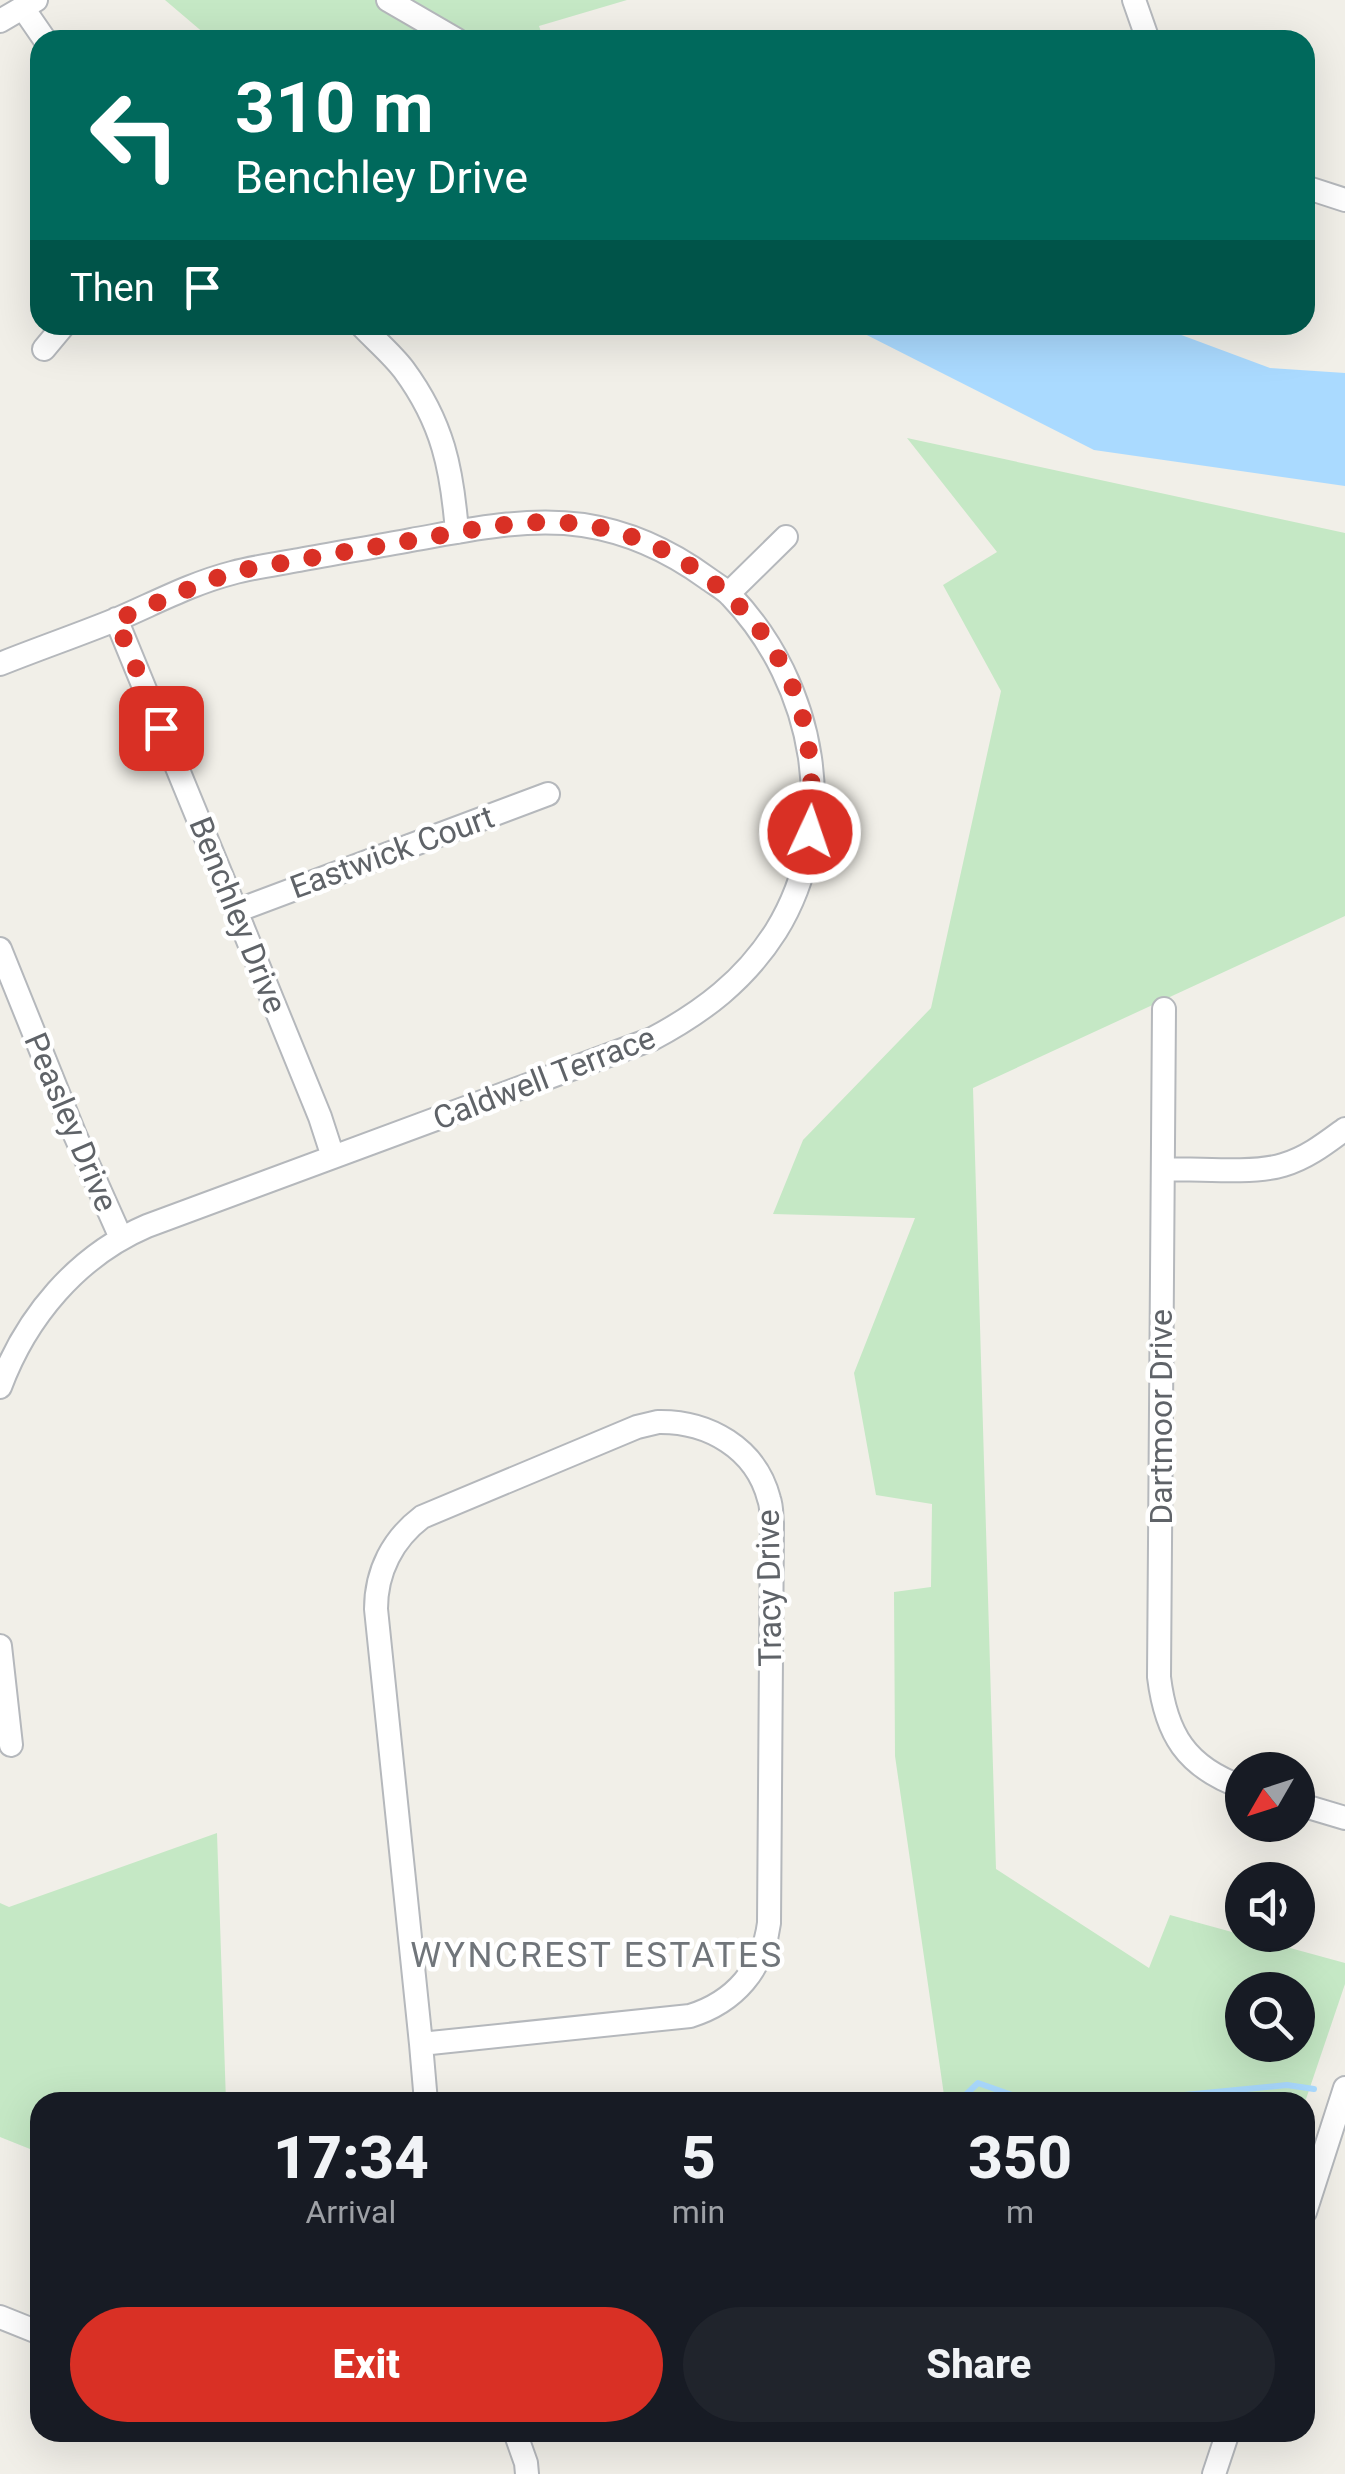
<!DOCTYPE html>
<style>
body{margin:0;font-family:Roboto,sans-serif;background:#20242c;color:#f1f3f6;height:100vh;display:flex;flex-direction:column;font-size:38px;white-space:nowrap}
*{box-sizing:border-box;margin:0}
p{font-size:32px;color:#9ea1a6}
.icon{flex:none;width:55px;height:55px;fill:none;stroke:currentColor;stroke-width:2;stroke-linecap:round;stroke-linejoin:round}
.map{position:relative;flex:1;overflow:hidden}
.panel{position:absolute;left:30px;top:2092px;width:1285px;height:350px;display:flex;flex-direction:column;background:#171b24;border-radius:30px;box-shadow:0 10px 40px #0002}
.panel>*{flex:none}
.guide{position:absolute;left:30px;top:30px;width:1285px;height:305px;border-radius:30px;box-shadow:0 10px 40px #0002;background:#00695c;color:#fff;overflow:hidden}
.needle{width:65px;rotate:231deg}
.buttons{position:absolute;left:1225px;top:1752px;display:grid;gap:20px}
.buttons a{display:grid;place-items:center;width:90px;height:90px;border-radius:50%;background:#171b24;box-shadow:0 10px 40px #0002;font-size:50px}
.pin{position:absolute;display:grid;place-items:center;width:85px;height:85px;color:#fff;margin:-42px;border-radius:20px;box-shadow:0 5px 15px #0006}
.me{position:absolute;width:110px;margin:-55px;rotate:3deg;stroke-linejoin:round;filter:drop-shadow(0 0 8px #0008)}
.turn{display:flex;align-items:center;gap:35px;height:210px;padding:0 40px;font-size:45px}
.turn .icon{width:130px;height:130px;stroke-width:2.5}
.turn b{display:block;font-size:70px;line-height:85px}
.then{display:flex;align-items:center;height:95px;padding:0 40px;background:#0003;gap:20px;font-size:38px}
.eta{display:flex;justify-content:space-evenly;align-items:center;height:170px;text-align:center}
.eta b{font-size:60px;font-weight:800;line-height:70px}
.cta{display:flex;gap:20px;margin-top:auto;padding:20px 40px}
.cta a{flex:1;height:115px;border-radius:60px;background:#d93025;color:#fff;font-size:40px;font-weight:800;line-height:115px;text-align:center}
.cta a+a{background:#20242c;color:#f1f3f6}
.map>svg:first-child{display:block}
.green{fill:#c5e8c5;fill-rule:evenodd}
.water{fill:#aadaff}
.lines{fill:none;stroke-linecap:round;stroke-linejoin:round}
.stream{stroke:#aadaff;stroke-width:6}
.minor-casing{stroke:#b5b8bc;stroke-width:26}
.minor{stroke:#fff;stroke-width:22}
.route{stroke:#d93025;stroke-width:18;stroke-dasharray:0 32.4}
.labels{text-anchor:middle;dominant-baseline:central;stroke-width:9;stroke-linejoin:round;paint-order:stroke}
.street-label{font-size:32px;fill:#5f6368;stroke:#fff}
.neighbourhood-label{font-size:35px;letter-spacing:2.5px;fill:#70757a;stroke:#fff}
</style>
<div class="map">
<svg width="1345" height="2474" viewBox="0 0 1345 2474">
<rect width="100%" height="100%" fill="#f1efe8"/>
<!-- green -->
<path class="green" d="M165,0H627L539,26L544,40H212Z
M907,438L1345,533V916L973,1088L996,1869L1149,1968L1170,1915L1345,1963V1984L1305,2102H945L895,1756L894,1592L931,1587L932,1504L876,1495L854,1373L915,1218L773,1214L803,1140L931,1008L1001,691L943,585L997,552ZM1242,1990H1298V2045H1242Z
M217,1833L226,2102H40V2153L0,2137V1903L9,1907Z"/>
<!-- water -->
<path class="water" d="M847,325H1168L1176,333L1270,368L1345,373V486L1094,450Z"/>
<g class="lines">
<!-- stream -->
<path class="stream" d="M958,2102L978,2083L1015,2096L1065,2102L1174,2096L1287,2085L1314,2089"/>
<!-- minor casing -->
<g class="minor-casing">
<path id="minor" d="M388,0L457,40
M1134,0L1148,40
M23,8L45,40
M0,21L36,0
M1305,187L1345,200
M361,325C375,340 392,354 404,370C443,423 452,469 457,532
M44,349L64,325
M729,593L786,537
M116,619L236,911L320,1117L333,1157
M0,664C40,648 81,634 120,618C157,602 193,583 232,573C254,567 277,564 299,560C336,553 374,547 411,540C468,530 525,517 583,525C629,532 670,551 707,578C715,584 725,589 731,596C815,684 842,824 776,931C745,980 703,1012 652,1039L147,1226C77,1256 26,1317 0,1387
M236,911L548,794
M0,949L75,1135L121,1238
M1164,1009L1159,1677C1166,1734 1186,1767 1242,1787
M1163,1169C1195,1169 1254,1174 1283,1165C1307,1158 1326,1143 1345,1129
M658,1422C708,1421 756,1448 769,1499C772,1507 771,1516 772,1523L769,1923C763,1969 735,2002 690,2016L421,2044L376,1609C376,1571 393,1539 422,1517L637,1427Z
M0,1646L11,1745
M1298,1804L1345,1818
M421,2044L426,2102
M1305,2212L1345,2088
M0,2317L40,2333
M515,2432L526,2463L527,2474
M1214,2474L1228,2432"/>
</g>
<!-- minor -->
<use href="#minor" class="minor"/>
</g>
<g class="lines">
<!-- route -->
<path class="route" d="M161,728L116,620L210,580L248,569C306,559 364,548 421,539C464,531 506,522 550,522C664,523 775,607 803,719C812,757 813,793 810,832"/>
</g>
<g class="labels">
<!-- street labels -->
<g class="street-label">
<text transform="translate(392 852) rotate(-20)">Eastwick Court</text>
<text transform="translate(238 915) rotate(68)">Benchley Drive</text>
<text transform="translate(544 1078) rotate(-21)">Caldwell Terrace</text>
<text transform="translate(71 1122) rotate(67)">Peasley Drive</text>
<text transform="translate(1161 1417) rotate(-90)">Dartmoor Drive</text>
<text transform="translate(769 1588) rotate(-91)">Tracy Drive</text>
</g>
<!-- neighbourhood labels -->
<g class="neighbourhood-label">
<text x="597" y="1955">WYNCREST ESTATES</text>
</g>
</g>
</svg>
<div class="buttons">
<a><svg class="needle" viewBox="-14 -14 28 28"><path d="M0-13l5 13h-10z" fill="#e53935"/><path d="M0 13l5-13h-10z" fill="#9ea1a6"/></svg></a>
<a><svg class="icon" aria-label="sound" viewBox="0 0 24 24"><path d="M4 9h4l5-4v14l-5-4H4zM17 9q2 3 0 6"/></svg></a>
<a><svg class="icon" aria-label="search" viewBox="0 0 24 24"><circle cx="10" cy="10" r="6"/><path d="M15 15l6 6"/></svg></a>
</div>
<div class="pin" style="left:161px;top:728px;background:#d93025"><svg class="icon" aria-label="arrive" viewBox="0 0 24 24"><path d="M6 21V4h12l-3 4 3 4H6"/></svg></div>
<svg class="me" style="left:810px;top:832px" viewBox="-20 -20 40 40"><circle r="17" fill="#d93025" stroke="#fff" stroke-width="3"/><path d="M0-11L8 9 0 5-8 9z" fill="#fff"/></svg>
<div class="guide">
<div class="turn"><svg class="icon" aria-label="left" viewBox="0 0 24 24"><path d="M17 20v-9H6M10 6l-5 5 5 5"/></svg><div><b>310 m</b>Benchley Drive</div></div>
<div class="then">Then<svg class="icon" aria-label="arrive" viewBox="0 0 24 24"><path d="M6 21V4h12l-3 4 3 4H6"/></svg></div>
</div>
<section class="panel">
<div class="eta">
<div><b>17:34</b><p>Arrival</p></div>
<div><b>5</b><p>min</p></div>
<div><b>350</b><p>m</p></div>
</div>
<div class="cta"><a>Exit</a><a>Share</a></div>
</section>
</div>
